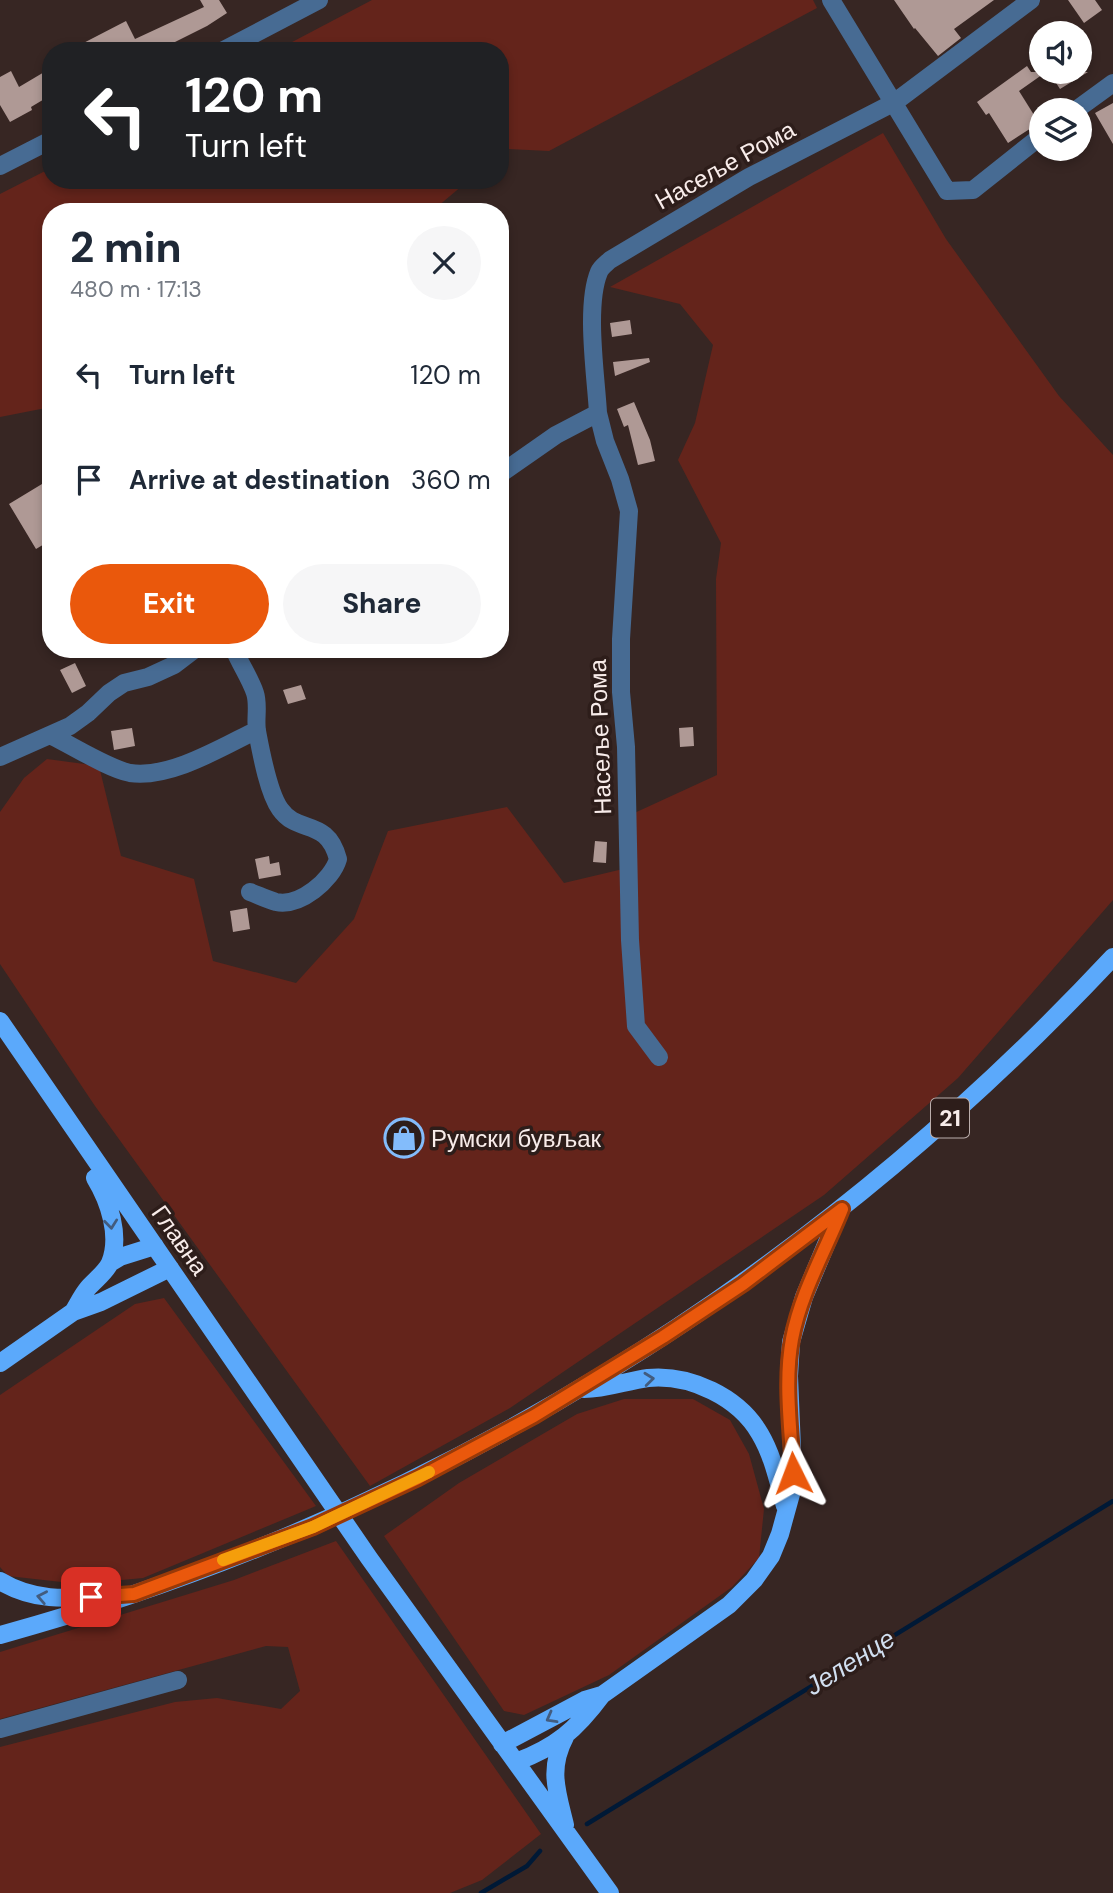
<!DOCTYPE html>
<meta charset="utf-8">
<style>
body{margin:0;font-family:"DM Sans",sans-serif;background:#f6f6f7;color:#1f2937;height:100vh;display:flex;flex-direction:column;font-size:26px;white-space:nowrap}
*{box-sizing:border-box;margin:0}
p{font-size:23px;color:#747a83}
.icon{flex:none;width:38px;height:38px;fill:none;stroke:currentColor;stroke-width:2;stroke-linecap:round;stroke-linejoin:round}
.map{position:relative;flex:1;overflow:hidden}
.drawer{position:absolute;left:42px;top:203px;width:467px;height:455px;display:flex;flex-direction:column;background:#fff;border-radius:28px;box-shadow:0 4px 10px #0003}
.drawer>*{flex:none}
.banner{position:absolute;left:42px;top:42px;width:467px;height:147px;border-radius:28px;box-shadow:0 4px 10px #0003;background:#202124;color:#fff;overflow:hidden}
.tools{position:absolute;left:1029px;top:21px;display:grid;gap:14px}
.tools a{display:grid;place-items:center;width:63px;height:63px;border-radius:50%;background:#fff;box-shadow:0 4px 10px #0003;font-size:35px}
.pin{position:absolute;display:grid;place-items:center;width:60px;height:60px;color:#fff;margin:-30px;border-radius:14px;box-shadow:0 4px 10px #0006}
.me{position:absolute;width:77px;margin:-38px;rotate:357deg;stroke-linejoin:round;filter:drop-shadow(0 0 5px #0008)}
.turn{display:flex;align-items:center;gap:24px;height:147px;padding:0 28px;font-size:32px}
.turn .icon{width:91px;height:91px;stroke-width:2.5}
.turn b{display:block;font-size:49px;line-height:60px}
.round{display:grid;place-items:center;flex:none;width:74px;height:74px;border-radius:37px;background:#f6f6f7}
.summary{display:flex;align-items:center;justify-content:space-between;height:119px;padding:0 28px}
h1{font-size:42px;font-weight:800;line-height:52px}
.action{display:flex;gap:14px;margin-top:auto;padding:14px 28px}
.action a{flex:1;height:80px;border-radius:42px;background:#ea580c;color:#fff;font-size:28px;font-weight:800;line-height:80px;text-align:center}
.action a+a{background:#f6f6f7;color:#1f2937}
ul{padding:0;list-style:none}
li{display:flex;align-items:center;gap:21px;height:105px;padding:0 28px}
li div{flex:1}
li b{display:block;font-size:26px}
li em{font-style:normal}
.map>svg:first-child{display:block}
.green{fill:#64241b}
.lines{fill:none;stroke-linecap:round;stroke-linejoin:round}
.stream{stroke:#001936;stroke-width:4.5}
.building{fill:#af9995}
.minor{stroke:#476b93;stroke-width:18}
.major{stroke:#5ba9fb;stroke-width:18}
.oneway{stroke:#425c7f}
.route-casing{stroke:#983908;stroke-width:18}
.route{stroke:#ea580c;stroke-width:12}
.slow{stroke:#f59e0b;stroke-width:12}
.labels{text-anchor:middle;dominant-baseline:central;stroke-width:7;stroke-linejoin:round;paint-order:stroke}
.shield{fill:#2d1d1a;stroke:#bbaeac;stroke-width:2}
.shield-label{font-size:23px;font-weight:bold;fill:#f8ecea}
.street-label{font-size:24px;fill:#f8ecea;stroke:#2d1d1a}
.poi-label{font-size:24px;fill:#f8ecea;stroke:#2d1d1a;text-anchor:start}
.water-label{font-size:26px;font-style:italic;fill:#d1dff0;stroke:#2d1d1a}
</style>
<div class="map">
<svg width="1113" height="1893" viewBox="0 0 1113 1893">
<rect width="100%" height="100%" fill="#372623"/>
<!-- green -->
<path class="green" d="M372,0H813L817,8L549,151L506,149L501,154L500,51H275Z
M883,133L946,239L1059,396L1113,455V900L958,1078L824,1195L510,1408L370,1486L95,1106L0,964V812L24,778L47,759L99,766L121,856L194,879L213,961L296,983L354,919L388,831L507,807L564,883L623,869L630,815L717,775L716,579L721,543L678,460L695,423L713,345L680,304L610,287Z
M51,168V180H469L431,212H51V407L0,417V194Z
M164,1298L316,1506L143,1578L79,1584L8,1576L0,1567V1395L135,1304Z
M624,1399H693L730,1420L749,1454L764,1509L759,1558L732,1587L609,1675L524,1715L504,1711L384,1536L459,1483L577,1414Z
M336,1541L541,1834L482,1880L450,1893H0V1747L175,1702L217,1698L281,1709L300,1691L288,1647L266,1646L0,1719V1652L234,1580Z"/>
<g class="lines">
<!-- stream -->
<path class="stream" d="M587,1824L1113,1501
M481,1893L527,1866L540,1851"/>
</g>
<!-- building -->
<path class="building" d="M200,0H219L227,13L207,26L157,51H68L126,21L135,39L204,7Z
M894,0H994L954,29L961,38L938,56L915,28L914,29Z
M1068,0H1095L1102,10L1084,23Z
M1027,66L1031,72H1046L1019,91L1039,123L1008,143L989,113L986,115L977,102Z
M51,68V95L31,107L32,110L10,122L0,105V77L11,71L19,87Z
M1049,72H1088L1060,89Z
M1113,103V144L1095,113Z
M630,320L632,334L612,337L610,323Z
M649,358L650,362L615,376L613,362Z
M634,402L650,440L655,461L638,465L628,425L624,427L617,409Z
M42,484L51,498V540L36,549L9,504Z
M75,663L86,686L72,693L60,670Z
M301,685L306,699L288,704L283,690Z
M693,727L694,746L680,747L679,728Z
M132,728L135,746L114,750L111,731Z
M595,841L607,842L606,863L593,862Z
M269,856L270,864L279,862L281,875L259,879L255,859Z
M247,908L250,929L233,932L230,911Z"/>
<g class="lines">
<!-- minor -->
<path class="minor" d="M831,0L947,191L973,190L1041,136
M222,51L319,0
M1076,110L1113,83
M0,166L51,140
M598,413L605,441L620,479L629,511L621,639V692L626,747L630,940L636,1026L659,1057
M500,474L556,435L598,413C596,376 585,306 599,272C601,267 606,264 610,260L749,177L895,102L1031,0
M234,649C240,664 250,678 255,693C259,705 255,719 257,731C261,752 268,792 280,809C298,835 327,817 338,859C332,880 300,907 276,902C268,900 258,895 250,892
M52,736C73,746 109,769 130,773C170,779 222,747 257,730
M0,757L70,726L88,713L109,693L124,683L148,677L174,665L195,649
M0,1729L178,1680"/>
<!-- major -->
<path class="major" d="M0,1021L369,1558L610,1893
M110,1263L120,1257L155,1246
M73,1312C78,1304 82,1295 88,1288C95,1280 105,1273 110,1263C121,1236 109,1201 95,1178
M0,1363L73,1312L101,1302L170,1268
M584,1389C606,1389 626,1381 648,1378C690,1374 739,1397 760,1434C773,1456 778,1481 785,1506
M0,1581C33,1601 65,1599 103,1596
M0,1635C431,1517 808,1283 1113,957
M565,1737C548,1769 557,1792 565,1825
M502,1744L585,1700L602,1695L729,1605L754,1580L771,1556L780,1534L791,1494L793,1473L789,1376L791,1342L804,1297L841,1209
M516,1762C556,1747 576,1730 602,1695"/>
</g>
<!-- one-way arrows -->
<defs><path id="oneway-chevron" d="M-2-3.5L2.5 0L-2 3.5" fill="none" stroke-width="1.6" stroke-linecap="round" stroke-linejoin="round" transform="scale(1.75)"/></defs>
<g class="oneway">
<use href="#oneway-chevron" transform="translate(111 1224) rotate(84)"/>
<use href="#oneway-chevron" transform="translate(649 1379) rotate(-6)"/>
<use href="#oneway-chevron" transform="translate(42 1597) rotate(-169)"/>
<use href="#oneway-chevron" transform="translate(551 1718) rotate(151)"/>
</g>
<g class="lines">
<!-- route casing -->
<g class="route-casing">
<path id="route" d="M91,1597L134,1594L313,1527L418,1478L534,1416L663,1337L743,1284L842,1209C825,1252 801,1292 792,1339C784,1382 791,1429 793,1473"/>
</g>
<!-- route -->
<use href="#route" class="route"/>
<!-- slow -->
<path class="slow" d="M223,1560L313,1527L429,1472"/>
</g>
<!-- icons -->
<defs>
<g id="shop-ring" transform="scale(2.0125)"><circle r="9.5" fill="#2d1d1a" stroke="#83bcfb" stroke-width="1.5"/><path d="M-5-2.5h2.3a2.7 3.5 0 0 1 5.4 0H5L5.5 6h-11ZM-1.5-2.5h3a1.5 2.3 0 0 0-3 0Z" fill="#83bcfb"/></g>
</defs>
<g fill-rule="evenodd">
<use href="#shop-ring" x="404" y="1138"/>
</g>
<g class="labels">
<!-- shield labels -->
<rect class="shield" x="931" y="1098.5" width="38" height="39" rx="5"/>
<g class="shield-label">
<text x="950" y="1118">21</text>
</g>
<!-- street labels -->
<g class="street-label">
<text transform="translate(725 165) rotate(-29)">Насеље Рома</text>
<text transform="translate(600 737) rotate(-92)">Насеље Рома</text>
<text transform="translate(180 1240) rotate(55)">Главна</text>
</g>
<!-- poi labels -->
<g class="poi-label">
<text x="431" y="1138">Румски бувљак</text>
</g>
<!-- water labels -->
<g class="water-label">
<text transform="translate(850 1662) rotate(-32)">Јеленце</text>
</g>
</g>
</svg>
<div class="tools">
<a><svg class="icon" aria-label="sound" viewBox="0 0 24 24"><path d="M4 9h4l5-4v14l-5-4H4zM17 9q2 3 0 6"/></svg></a>
<a><svg class="icon" aria-label="layers" viewBox="0 0 24 24"><path d="M12 4l9 5-9 5-9-5zM3 14l9 5 9-5"/></svg></a>
</div>
<div class="pin" style="left:91px;top:1597px;background:#d93025"><svg class="icon" aria-label="arrive" viewBox="0 0 24 24"><path d="M6 21V4h12l-3 4 3 4H6"/></svg></div>
<svg class="me" style="left:793px;top:1473px" viewBox="-20 -20 40 40"><path d="M0-17L14 15 0 8-14 15z" fill="#ea580c" stroke="#fff" stroke-width="4"/></svg>
<div class="banner">
<div class="turn"><svg class="icon" aria-label="left" viewBox="0 0 24 24"><path d="M17 20v-9H6M10 6l-5 5 5 5"/></svg><div><b>120 m</b>Turn left</div></div>
</div>
<section class="drawer">
<div class="summary"><div><h1>2 min</h1><p>480 m · 17:13</p></div><a class="round"><svg class="icon" aria-label="close" viewBox="0 0 24 24"><path d="M6 6l12 12M18 6L6 18"/></svg></a></div>
<ul>
<li><svg class="icon" aria-label="left" viewBox="0 0 24 24"><path d="M17 20v-9H6M10 6l-5 5 5 5"/></svg><div><b>Turn left</b></div><em>120 m</em></li>
<li><svg class="icon" aria-label="arrive" viewBox="0 0 24 24"><path d="M6 21V4h12l-3 4 3 4H6"/></svg><div><b>Arrive at destination</b></div><em>360 m</em></li>
</ul>
<div class="action"><a>Exit</a><a>Share</a></div>
</section>
</div>
